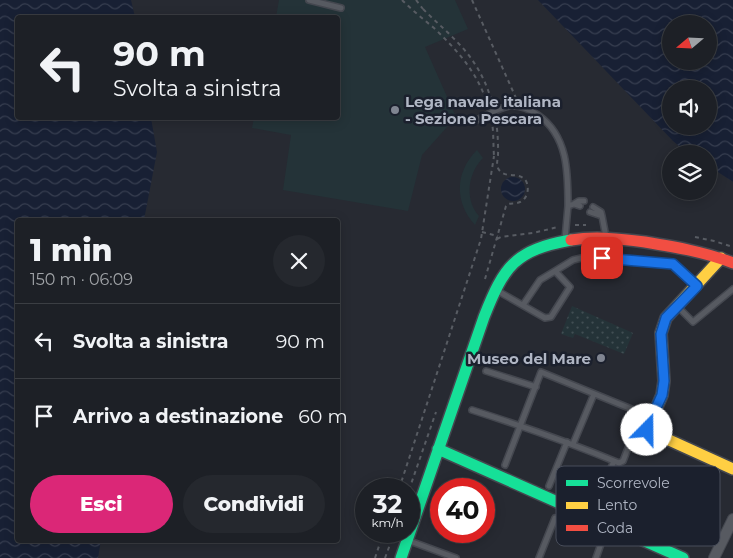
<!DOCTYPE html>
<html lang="it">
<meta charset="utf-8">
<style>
body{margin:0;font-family:Montserrat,sans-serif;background:#25282e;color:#f1f3f6;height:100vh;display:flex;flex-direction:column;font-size:19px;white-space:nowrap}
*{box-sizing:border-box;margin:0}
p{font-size:16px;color:#a0a3a7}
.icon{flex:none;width:28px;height:28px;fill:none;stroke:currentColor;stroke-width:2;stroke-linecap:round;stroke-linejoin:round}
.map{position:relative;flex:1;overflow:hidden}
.drawer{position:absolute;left:15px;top:218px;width:325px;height:325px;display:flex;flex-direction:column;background:#1d2026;border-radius:5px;box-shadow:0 2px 12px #0003,0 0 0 1px #3b3e43}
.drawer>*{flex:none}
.banner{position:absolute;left:15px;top:15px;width:325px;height:105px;border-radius:5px;box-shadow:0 2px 12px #0003,0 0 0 1px #3b3e43;background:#1d2026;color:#f1f3f6;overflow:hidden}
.needle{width:32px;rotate:251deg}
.buttons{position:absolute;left:662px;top:15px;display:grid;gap:10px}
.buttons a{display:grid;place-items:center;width:55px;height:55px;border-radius:50%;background:#1d2026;box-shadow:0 2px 12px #0003,0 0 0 1px #3b3e43;font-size:25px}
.speed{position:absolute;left:355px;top:478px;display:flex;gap:10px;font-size:25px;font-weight:700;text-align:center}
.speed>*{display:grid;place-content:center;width:65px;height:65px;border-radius:50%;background:#1d2026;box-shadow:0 2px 12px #0003,0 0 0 1px #3b3e43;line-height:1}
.speed small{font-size:12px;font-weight:400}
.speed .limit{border:8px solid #d22;background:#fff;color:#111}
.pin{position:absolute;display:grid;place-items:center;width:42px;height:42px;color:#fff;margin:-21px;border-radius:10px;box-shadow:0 2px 8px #0006}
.me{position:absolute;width:55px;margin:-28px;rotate:22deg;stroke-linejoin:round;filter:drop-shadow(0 0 4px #0008)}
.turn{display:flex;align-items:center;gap:18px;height:105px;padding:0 15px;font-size:22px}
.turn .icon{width:65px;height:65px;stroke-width:2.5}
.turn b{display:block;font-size:35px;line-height:42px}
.round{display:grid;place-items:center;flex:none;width:52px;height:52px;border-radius:26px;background:#25282e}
.headline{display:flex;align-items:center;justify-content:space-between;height:85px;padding:0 15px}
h1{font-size:30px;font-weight:800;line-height:38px}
.action{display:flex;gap:10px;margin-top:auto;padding:10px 15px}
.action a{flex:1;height:58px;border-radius:30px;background:#db2777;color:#fff;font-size:20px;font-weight:800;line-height:58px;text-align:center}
.action a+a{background:#25282e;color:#f1f3f6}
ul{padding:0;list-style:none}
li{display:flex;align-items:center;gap:15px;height:75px;padding:0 15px;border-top:1px solid #3b3e43}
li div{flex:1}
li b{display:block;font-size:19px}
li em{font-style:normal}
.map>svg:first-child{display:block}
.grass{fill:url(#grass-dots)}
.garden{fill:#243338}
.water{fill:url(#water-waves);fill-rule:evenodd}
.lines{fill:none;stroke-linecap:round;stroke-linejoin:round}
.lane-casing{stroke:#44474f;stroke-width:8}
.street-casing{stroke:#44474f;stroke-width:12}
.fast-casing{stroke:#44474f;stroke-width:14}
.slow-casing{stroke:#44474f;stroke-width:14}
.jam-casing{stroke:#44474f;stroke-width:14}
.path{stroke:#585c63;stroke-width:2;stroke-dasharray:4 4;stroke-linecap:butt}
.lane{stroke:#575a61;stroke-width:5}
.street{stroke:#575a61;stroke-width:10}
.fast{stroke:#16e098;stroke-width:11}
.slow{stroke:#ffcf43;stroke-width:11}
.jam{stroke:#f24e42;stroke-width:11}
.path-bridge{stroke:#585c63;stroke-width:2;stroke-dasharray:4 4;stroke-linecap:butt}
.route-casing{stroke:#114b97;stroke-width:12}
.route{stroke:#1a73e8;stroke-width:9}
.poi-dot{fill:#808591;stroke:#1b202d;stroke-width:2}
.labels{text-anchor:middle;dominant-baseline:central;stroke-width:5;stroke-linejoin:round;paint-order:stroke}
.poi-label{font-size:15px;font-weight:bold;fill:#b0b6c4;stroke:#1b202d;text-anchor:start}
.key{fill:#1b202d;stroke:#484d5a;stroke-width:1}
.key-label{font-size:14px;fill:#b0b6c4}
</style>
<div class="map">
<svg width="733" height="558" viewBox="0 0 733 558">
<defs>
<pattern id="grass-dots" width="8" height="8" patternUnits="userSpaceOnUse" patternTransform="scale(1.25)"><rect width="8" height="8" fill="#243338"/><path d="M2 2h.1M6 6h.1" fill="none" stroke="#414e53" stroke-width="1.8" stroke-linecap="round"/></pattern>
<pattern id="water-waves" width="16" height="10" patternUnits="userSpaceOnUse" patternTransform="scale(1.25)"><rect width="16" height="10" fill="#182034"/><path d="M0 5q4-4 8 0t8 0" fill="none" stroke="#373e50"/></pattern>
</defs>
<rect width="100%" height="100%" fill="#272a32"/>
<!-- grass -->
<path class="grass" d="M572,306L633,333L624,354L575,334L573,338L561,334Z"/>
<!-- garden -->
<path class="garden" d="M279,0H455L468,29L425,47L456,117L422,155L408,211L283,190L291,135L252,128L254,118H338V18L276,17Z
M477,150L483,158C468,173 464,199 479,216L475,225C454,202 455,172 477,150Z"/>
<!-- water -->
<path class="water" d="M0,0H131L135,17L18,18V118H151L157,152L144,220H18V540H101L98,558H0Z
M538,0H733V182L709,166V154C689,154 688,154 673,141ZM671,24H709V61H671ZM671,89H709V126H671Z
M501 189a12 12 0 1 1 24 0a12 12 0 1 1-24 0Z"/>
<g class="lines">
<!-- lane casing -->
<g class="lane-casing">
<path id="lane" d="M309,0L341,8
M477,120C487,115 498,108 509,106C520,105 529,109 538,115C568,136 568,172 568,206
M574,204L579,201H584
M593,207L601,212L602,216
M590,212L602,216L606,237
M565,239L568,206L574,204L580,206
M555,271L573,260L585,257L673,264L696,285
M496,290L545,318L551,317L570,287L555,271L540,280L523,305
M677,306L693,322L733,289
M486,371L536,387
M472,410C522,426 571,443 619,463L623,461C628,450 631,432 645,430
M573,444L594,394
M505,465L541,372L651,417
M549,486L567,442
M596,502L614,461
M407,540L456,558
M539,558L555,518
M596,558L602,541"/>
</g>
<!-- street casing -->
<g class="street-casing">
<path id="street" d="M714,558L733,519"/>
</g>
<!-- fast casing -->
<g class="fast-casing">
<path id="fast" d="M438,449L683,558
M401,558L484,317C504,266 515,250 571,240"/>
</g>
<!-- slow casing -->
<g class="slow-casing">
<path id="slow" d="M721,258L666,318L661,333L664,381L662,395L647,430L733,469"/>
</g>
<!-- jam casing -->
<g class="jam-casing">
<path id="jam" d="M571,240C596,236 621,239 645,242C675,247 705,252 733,263"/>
</g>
<!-- path -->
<path class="path" d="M416,0L423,9
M472,0L516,98
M575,225H586
M482,232L498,236
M695,237L714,241L733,247
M497,239L501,237L533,233L558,227
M485,279L506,206L508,204C512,203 516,204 520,202C527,199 530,189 526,181C519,171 508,179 500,171C496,167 497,162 498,156
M399,489L481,239L494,156
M409,490L436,412
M375,558L384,531
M385,558L395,531"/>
<!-- lane -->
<use href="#lane" class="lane"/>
<!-- street -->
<use href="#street" class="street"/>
<!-- fast -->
<use href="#fast" class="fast"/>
<!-- slow -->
<use href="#slow" class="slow"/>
<!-- jam -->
<use href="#jam" class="jam"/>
<!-- path-bridge -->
<path class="path-bridge" d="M402,0C412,10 423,19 434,28C462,55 482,78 491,117C494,130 493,143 494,156
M423,9C438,24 454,37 467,53C491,83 499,119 498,156"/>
</g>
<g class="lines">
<!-- route casing -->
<g class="route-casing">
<path id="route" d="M602,258L673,264L697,286L666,318L661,334L664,381L662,395L647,428V430"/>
</g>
<!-- route -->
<use href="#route" class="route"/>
</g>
<!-- markers -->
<g class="poi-dot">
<circle cx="395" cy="110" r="5"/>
<circle cx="601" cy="358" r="5"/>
</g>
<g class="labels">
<!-- poi labels -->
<g class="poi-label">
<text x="405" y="101">Lega navale italiana<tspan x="405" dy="17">- Sezione Pescara</tspan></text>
<text x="591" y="358" text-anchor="end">Museo del Mare</text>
</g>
</g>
<!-- legend -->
<rect x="556" y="466" width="164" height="80" rx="8" class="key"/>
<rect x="566" y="480" width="22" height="6" fill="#16e098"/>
<rect x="566" y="502" width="22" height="7" fill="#ffcf43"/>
<rect x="566" y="525" width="22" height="6" fill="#f24e42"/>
<g class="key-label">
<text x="597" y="488">Scorrevole</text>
<text x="597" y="510">Lento</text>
<text x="597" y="533">Coda</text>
</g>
</svg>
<div class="buttons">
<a><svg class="needle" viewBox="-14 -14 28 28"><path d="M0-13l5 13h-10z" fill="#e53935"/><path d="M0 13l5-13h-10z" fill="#a0a3a7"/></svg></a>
<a><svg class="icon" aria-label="sound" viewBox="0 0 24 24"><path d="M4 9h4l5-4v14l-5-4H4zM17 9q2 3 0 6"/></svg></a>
<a><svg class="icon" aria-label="layers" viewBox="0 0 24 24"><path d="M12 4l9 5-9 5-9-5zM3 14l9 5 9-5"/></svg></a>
</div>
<div class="speed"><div>32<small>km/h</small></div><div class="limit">40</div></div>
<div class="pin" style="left:602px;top:258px;background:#d93025"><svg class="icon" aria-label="arrive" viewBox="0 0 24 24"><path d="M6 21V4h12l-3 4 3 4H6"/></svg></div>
<svg class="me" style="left:647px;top:430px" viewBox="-20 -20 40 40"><circle r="19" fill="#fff"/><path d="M0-13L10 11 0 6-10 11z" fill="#1a73e8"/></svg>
<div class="banner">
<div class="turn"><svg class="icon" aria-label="left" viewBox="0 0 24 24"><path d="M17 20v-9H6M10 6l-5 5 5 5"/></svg><div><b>90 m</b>Svolta a sinistra</div></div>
</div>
<section class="drawer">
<div class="headline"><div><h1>1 min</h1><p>150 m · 06:09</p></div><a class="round"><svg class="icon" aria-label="close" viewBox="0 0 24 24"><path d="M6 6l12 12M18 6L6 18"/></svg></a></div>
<ul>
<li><svg class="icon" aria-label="left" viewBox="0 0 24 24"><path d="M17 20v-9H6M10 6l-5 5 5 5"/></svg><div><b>Svolta a sinistra</b></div><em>90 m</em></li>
<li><svg class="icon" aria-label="arrive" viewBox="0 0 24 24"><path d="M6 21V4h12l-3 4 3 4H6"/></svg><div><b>Arrivo a destinazione</b></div><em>60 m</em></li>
</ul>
<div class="action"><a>Esci</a><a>Condividi</a></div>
</section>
</div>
